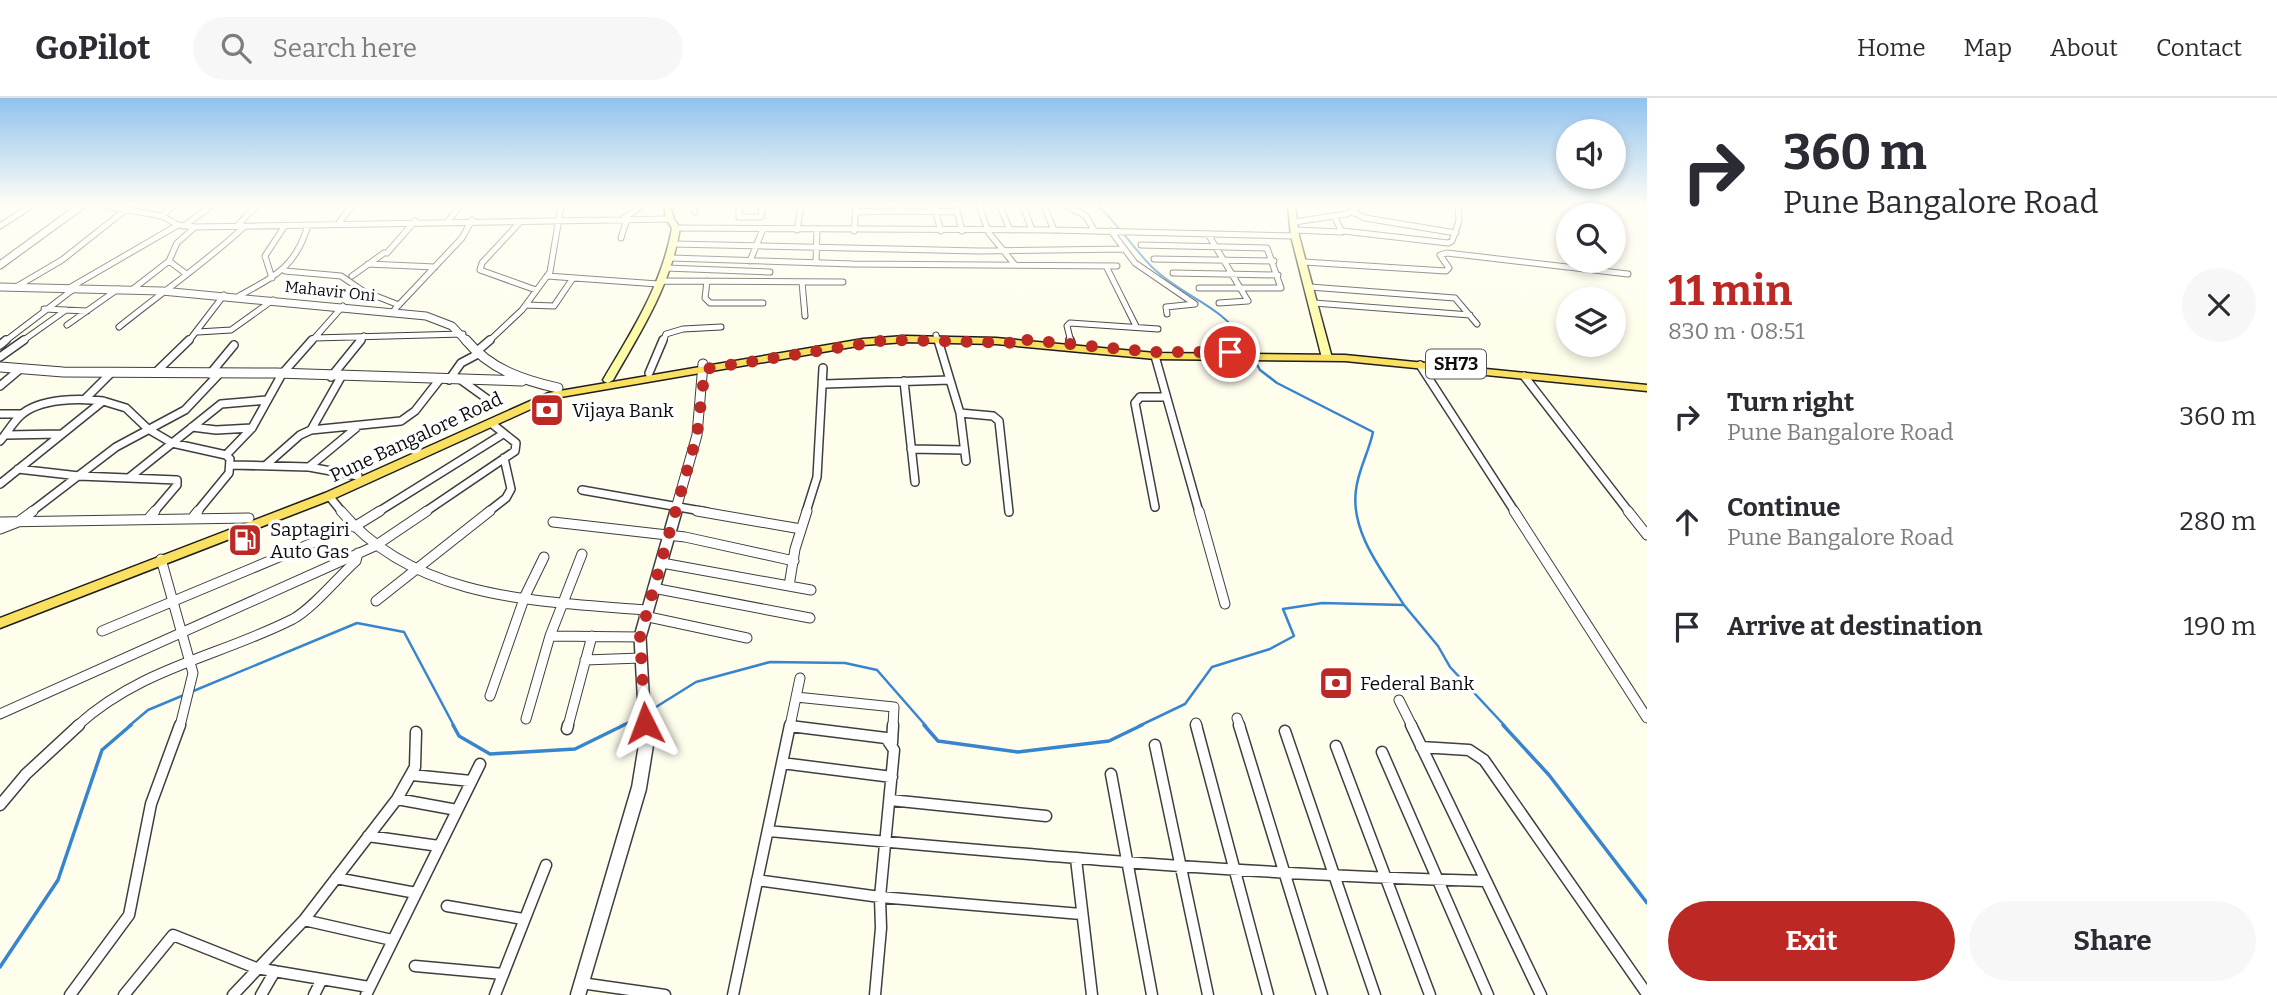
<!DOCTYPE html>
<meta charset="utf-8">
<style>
body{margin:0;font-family:Bitter,serif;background:#f7f7f7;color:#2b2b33;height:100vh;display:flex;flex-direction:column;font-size:26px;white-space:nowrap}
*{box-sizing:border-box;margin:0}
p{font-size:23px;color:#7c7c81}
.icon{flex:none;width:38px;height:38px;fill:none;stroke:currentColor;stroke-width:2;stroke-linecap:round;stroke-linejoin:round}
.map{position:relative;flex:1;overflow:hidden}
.drawer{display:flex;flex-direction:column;background:#fff;width:630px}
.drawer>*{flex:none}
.top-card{background:#fff;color:#2b2b33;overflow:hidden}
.tools{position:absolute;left:1556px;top:21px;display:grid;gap:14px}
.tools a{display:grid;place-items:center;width:70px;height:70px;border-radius:50%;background:#fff;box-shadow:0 4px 10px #0003;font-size:35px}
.pin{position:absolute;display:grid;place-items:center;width:60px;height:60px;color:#fff;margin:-30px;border:4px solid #fff;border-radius:50%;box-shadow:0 2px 7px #0007}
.me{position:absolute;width:77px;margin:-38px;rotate:357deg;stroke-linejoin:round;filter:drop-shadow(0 0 5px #0008)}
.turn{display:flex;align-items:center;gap:24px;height:147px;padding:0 21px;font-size:32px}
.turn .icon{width:91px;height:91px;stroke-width:2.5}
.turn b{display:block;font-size:49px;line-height:60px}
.round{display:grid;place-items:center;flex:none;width:74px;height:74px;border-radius:37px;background:#f7f7f7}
.head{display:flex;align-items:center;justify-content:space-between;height:119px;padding:0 21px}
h1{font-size:42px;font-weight:700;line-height:52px;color:#bc2924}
.button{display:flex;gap:14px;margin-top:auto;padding:14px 21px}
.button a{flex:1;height:80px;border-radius:42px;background:#bc2924;color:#fff;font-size:28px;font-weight:700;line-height:80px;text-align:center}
.button a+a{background:#f7f7f7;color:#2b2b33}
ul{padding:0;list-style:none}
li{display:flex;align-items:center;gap:21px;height:105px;padding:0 21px}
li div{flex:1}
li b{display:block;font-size:26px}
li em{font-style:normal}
header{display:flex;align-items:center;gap:42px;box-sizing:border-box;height:98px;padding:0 35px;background:#fff;border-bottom:2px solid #e1e1e2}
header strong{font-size:33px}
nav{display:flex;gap:38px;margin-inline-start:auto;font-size:24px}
.search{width:490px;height:63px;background:#f7f7f7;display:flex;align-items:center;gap:18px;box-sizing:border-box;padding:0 24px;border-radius:38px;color:#7c7c81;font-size:26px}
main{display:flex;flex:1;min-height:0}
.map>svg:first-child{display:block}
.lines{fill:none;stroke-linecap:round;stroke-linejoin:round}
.stream-far2{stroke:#3785ce;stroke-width:2}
.stream-far1{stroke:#3785ce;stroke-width:2.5}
.stream{stroke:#3785ce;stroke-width:3.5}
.minor-far3-casing{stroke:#3f3f3f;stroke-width:7}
.minor-far2-casing{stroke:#3f3f3f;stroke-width:10}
.minor-far1-casing{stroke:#3f3f3f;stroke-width:11}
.minor-casing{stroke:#3f3f3f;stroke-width:13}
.tertiary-far3-casing{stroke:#3f3f3f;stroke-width:9}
.tertiary-far2-casing{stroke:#3f3f3f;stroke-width:11}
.tertiary-far1-casing{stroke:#3f3f3f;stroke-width:14}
.tertiary-casing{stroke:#3f3f3f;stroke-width:17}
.secondary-casing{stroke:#2e2e2e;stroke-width:3}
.primary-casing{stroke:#1d1d1d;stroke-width:3}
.minor-far3{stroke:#fff;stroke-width:5}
.minor-far2{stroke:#fff;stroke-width:7}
.minor-far1{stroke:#fff;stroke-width:9}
.minor{stroke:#fff;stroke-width:10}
.tertiary-far3{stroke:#fff;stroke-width:7}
.tertiary-far2{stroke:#fff;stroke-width:9}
.tertiary-far1{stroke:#fff;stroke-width:11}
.tertiary{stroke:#fff;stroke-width:14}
.secondary{fill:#fffca7;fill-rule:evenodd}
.primary{fill:#f9e061;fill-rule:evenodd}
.route{stroke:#bc2924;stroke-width:12;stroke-dasharray:0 21.6}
.labels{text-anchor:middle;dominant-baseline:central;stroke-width:7;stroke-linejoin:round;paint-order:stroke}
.far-street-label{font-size:16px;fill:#0c0c0c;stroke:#fff}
.shield{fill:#fff;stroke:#555;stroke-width:2}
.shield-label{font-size:18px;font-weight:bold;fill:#0c0c0c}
.poi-label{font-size:19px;fill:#0c0c0c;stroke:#fff;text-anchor:start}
.street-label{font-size:19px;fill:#0c0c0c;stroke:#fff}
</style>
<header>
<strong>GoPilot</strong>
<div class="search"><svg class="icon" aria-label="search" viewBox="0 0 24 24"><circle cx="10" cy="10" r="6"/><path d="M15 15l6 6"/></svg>Search here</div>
<nav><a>Home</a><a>Map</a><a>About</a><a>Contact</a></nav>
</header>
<main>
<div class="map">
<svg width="1647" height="897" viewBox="0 0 1647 897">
<rect width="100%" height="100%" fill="#fffdec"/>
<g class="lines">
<!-- stream-far2 -->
<path class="stream-far2" d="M1098,108C1119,127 1133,150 1152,169C1181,198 1224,208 1244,244"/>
<!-- stream-far1 -->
<path class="stream-far1" d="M1243,242L1260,272L1277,285L1373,334C1369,354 1358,372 1356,392C1350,434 1383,474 1404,507
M191,594L357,525L404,534L454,628
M648,614L696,584L770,564L845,565L877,572L926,628
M129,628L148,612L184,597
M621,628L640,619
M1139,628L1185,606L1212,569L1270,551L1294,538L1283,511L1322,505L1404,507L1438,548L1450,569L1505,628"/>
<!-- stream -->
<path class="stream" d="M453,627L459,638L490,656L575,651L624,627
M924,627L938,643L1018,654L1109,643L1142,627
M1503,627L1549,677L1647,805
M0,869L58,782L102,652L131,627"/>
<!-- minor-far3 casing -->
<g class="minor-far3-casing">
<path id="minor-far3" d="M106,108L162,118L178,127L195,129L670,121
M694,108L695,114
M739,108V119H761L762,108
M934,108L941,133
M956,108L962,133
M979,108L989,135L1015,167
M1000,108L1010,132
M1023,108L1032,132
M1044,108L1054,132
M1066,108L1085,117L1094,132
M898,113L957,114
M855,114L898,113L897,108
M1352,114L1365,120L1456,135
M162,118L173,108
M624,120L642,108
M449,122L460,108
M521,123L482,165L480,172L536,192
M1294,124L1347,116L1359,108
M338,126L352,108
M0,128L31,108
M184,128L211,108
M237,128L256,108
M676,130L1054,132L1295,138
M797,132L801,108
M1295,132L1342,134L1334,118
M854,133L856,108
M1111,133L1135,165L1195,206L1166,209L1167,216
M1343,133L1448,145L1452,143L1459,123L1458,108
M1208,136L1248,203L1219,205
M621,140L627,121
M674,146L979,153L1124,151
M1141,147L1267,150L1281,190H1199
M387,155L415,123
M671,160L853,166L1117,168
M1154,161L1274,163
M750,163L763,131
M1304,164L1446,173L1449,170L1440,157L1447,155L1628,176
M816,165L817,132
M368,166L435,169
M1106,168L1136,228
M666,170L770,174
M285,173L341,178L363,193L399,207
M185,175L169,163L177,145L195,129
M1173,175L1278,177
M352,178L384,155
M547,178L658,186
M272,180L265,158L284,129
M660,183L843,184
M707,183L705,200L710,205H763
M802,184L805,218
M16,189L62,162L124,113
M71,189L178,127
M1310,189L1455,200L1477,226
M133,191L169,163
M239,198C275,178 296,169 308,127
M1314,205L1470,217
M526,207L554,208L573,180
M44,211L87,213
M395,211L462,140L472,122
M67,227L118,191
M119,229C161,195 205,165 244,129
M198,234L231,232L273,202
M936,237L938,244
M314,240L463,236
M4,244L75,190
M21,244L66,212
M188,244L224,197
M311,244L343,208
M359,244L364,238
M488,244L522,212L550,174L561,108
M663,244L666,236L683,231L721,229
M1071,244L1067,228L1070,225L1158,231"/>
</g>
<!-- minor-far2 casing -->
<g class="minor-far2-casing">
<path id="minor-far2" d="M938,242L960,315L966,363
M1070,242L1071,245
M0,247L6,242
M476,254L490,242
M1155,258L1199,414
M0,259L24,242
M1420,267L1515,414
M155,275L189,242
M649,275L663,242
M210,276L234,247
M1524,278L1629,414
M331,279L361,242
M449,282L461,265L478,256
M461,282L490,303
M904,283L915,384
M824,286L950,282
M0,288L19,272
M85,301L111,275
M103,303L126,310L148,331L172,345L226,357L230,361L229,375L197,414
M960,315L993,318L999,323L1009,414
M0,316H22
M192,329L216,332L252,330
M311,332L341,279
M6,337L61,336
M0,343C7,335 13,324 21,317C40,300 80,300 103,303L0,386
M911,351L964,352
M226,357L252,330L282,276L312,242
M232,367L309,369L358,378
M266,367L300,337L311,332L401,323L415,313L440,281
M309,369L356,330
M18,371L79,378L177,382V387L154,414
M130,379L221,306L267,302
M582,392L707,414
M329,398L342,414
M1155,409L1135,305L1140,299H1166
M31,414L116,349L185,312L219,276
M378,414L503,336
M425,414L515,353L516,345L491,325
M488,414L506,400L511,391L504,360
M806,414L817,379L823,270"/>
</g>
<!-- minor-far1 casing -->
<g class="minor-far1-casing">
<path id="minor-far1" d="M341,413C415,502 537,503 645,512
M697,413L801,431
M1199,413L1225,506
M1514,413L1647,620
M1628,413L1647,437
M194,418L198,413
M149,420L155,413
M0,424L249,420
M553,424L685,439L794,463
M354,429L380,413
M0,431L18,424L33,413
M161,461L193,575L180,628
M662,465L811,492
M789,488L795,451L807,413
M653,490L810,520
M376,503L490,413
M644,518L747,540
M102,533L322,441
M550,538L640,539
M585,562L641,560
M490,598L525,498L544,459
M796,599L894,609L893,628
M1399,602L1412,628
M0,616L375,448L427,413
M1237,620L1240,628
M526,621L550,538L582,456
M1196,625L1197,628
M77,628C142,569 218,559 293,521C313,510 338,479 356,463L358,455
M568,628L592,538
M790,628H794
M790,628L800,580"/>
</g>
<!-- minor casing -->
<g class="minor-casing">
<path id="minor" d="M1196,627L1268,897
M1239,627L1322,897
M1411,627L1541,897
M790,628L886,640L894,652L880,799L881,830L875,897
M567,631L568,627
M1285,633L1375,897
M892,645L893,627
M1155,647L1208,897
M1336,648L1430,897
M1421,649L1469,652L1484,662L1647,896
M1382,654L1488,897
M782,665L892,679
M1111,676L1152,897
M412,677L471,683
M397,701L457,712
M890,702L1046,718
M0,707L26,676L79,627
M768,733C1007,755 1245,777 1485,783
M368,738L439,748
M1076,761L1092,897
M336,780L416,795
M757,782L880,799L1081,816
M447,808L523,821
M304,822L392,842
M415,868L503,876
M581,885L665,897
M70,897L129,817L151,706L180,627
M124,897L173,837L256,870L369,889
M233,897L304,822L397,701L415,669L416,634
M261,897L275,873
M314,897L322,881
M366,897L480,666
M495,897L546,767
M733,897L790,627"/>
</g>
<!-- tertiary-far3 casing -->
<g class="tertiary-far3-casing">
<path id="tertiary-far3" d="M0,167L81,108
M0,189L162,193L426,218L452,228L467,244"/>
</g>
<!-- tertiary-far2 casing -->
<g class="tertiary-far2-casing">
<path id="tertiary-far2" d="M466,242C490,271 522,282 558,290
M0,269L63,274L276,275L522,283
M675,414L697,337L703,266"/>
</g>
<!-- tertiary-far1 casing -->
<g class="tertiary-far1-casing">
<path id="tertiary-far1" d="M645,628L640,539L676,413"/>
</g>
<!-- tertiary casing -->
<g class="tertiary-casing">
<path id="tertiary" d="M578,897L639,690L646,647L645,627"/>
</g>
<!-- secondary casing -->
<g class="secondary-casing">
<path id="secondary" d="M664,108H670L674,121L680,130C671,187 641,233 613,282L608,285L605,284L603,282C632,233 662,187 672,130L666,121Z
M1288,108H1295L1299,138L1332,260L1330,262H1324L1322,260L1291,138Z"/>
</g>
<!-- primary casing -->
<g class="primary-casing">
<path id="primary" d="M905,238L996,240L1155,255L1345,257L1647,287V293L1345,263L1155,261L996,246L905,244L863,247L555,300L333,401L0,530V520L325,395L548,295L863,241Z"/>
</g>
<!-- minor-far3 -->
<use href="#minor-far3" class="minor-far3"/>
<!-- minor-far2 -->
<use href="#minor-far2" class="minor-far2"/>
<!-- minor-far1 -->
<use href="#minor-far1" class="minor-far1"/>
<!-- minor -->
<use href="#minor" class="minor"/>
<!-- tertiary-far3 -->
<use href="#tertiary-far3" class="tertiary-far3"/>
<!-- tertiary-far2 -->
<use href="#tertiary-far2" class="tertiary-far2"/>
<!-- tertiary-far1 -->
<use href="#tertiary-far1" class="tertiary-far1"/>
<!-- tertiary -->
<use href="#tertiary" class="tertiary"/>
<!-- secondary -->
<use href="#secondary" class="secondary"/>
<!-- primary -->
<use href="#primary" class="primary"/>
</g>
<!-- sky -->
<linearGradient id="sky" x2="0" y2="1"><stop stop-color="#91c2ee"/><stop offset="0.46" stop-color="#fffef6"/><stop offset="1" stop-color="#fffef6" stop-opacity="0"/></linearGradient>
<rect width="1647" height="233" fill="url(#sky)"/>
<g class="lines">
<!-- route -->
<path class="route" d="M645,625L640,539L697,337L705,271L887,242L1018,245V241L1152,254H1230"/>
</g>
<!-- icons -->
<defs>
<g id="bank-square" transform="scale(1.75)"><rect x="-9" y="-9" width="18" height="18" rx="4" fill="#bc2924" stroke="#fff"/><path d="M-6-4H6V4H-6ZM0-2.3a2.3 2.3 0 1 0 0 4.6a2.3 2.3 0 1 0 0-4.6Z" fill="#fff"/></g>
<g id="fuel-square" transform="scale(1.75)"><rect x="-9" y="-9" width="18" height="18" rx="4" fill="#bc2924" stroke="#fff"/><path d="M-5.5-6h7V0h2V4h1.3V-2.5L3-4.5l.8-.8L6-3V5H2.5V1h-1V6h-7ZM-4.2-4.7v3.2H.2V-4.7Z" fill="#fff"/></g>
</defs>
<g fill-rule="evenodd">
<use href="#bank-square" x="547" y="312"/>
<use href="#fuel-square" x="245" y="442"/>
<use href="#bank-square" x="1336" y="585"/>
</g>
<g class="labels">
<!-- far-street labels -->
<g class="far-street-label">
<text transform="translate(330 193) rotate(6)">Mahavir Oni</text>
</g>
<!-- shield labels -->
<rect class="shield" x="1426" y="251.5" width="60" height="29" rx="5"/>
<g class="shield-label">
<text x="1456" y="266">SH73</text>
</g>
<!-- poi labels -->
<g class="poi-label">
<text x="572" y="312">Vijaya Bank</text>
<text x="270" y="431">Saptagiri<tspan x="270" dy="22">Auto Gas</tspan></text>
<text x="1360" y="585">Federal Bank</text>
</g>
<!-- street labels -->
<g class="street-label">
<text transform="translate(416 339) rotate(-25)">Pune Bangalore Road</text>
</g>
</g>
</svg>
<div class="tools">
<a><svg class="icon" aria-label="sound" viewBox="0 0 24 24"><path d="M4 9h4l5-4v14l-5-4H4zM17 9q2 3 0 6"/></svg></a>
<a><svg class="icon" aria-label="search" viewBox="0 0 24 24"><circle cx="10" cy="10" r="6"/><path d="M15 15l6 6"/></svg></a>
<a><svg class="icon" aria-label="layers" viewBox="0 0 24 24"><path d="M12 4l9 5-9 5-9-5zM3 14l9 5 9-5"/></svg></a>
</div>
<div class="pin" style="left:1230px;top:254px;background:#d93025"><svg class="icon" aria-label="arrive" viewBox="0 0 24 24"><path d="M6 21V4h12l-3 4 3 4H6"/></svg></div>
<svg class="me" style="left:645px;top:625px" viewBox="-20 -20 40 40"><path d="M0-17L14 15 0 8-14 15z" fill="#bc2924" stroke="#fff" stroke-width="4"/></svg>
</div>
<section class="drawer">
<div class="top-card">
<div class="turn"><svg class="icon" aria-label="right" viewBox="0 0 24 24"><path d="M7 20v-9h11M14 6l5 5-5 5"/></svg><div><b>360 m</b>Pune Bangalore Road</div></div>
</div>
<div class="head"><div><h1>11 min</h1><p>830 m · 08:51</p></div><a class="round"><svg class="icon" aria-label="close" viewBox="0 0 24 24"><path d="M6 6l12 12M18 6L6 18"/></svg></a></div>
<ul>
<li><svg class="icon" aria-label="right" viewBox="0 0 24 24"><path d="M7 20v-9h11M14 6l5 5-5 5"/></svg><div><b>Turn right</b><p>Pune Bangalore Road</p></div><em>360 m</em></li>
<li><svg class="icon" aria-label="ahead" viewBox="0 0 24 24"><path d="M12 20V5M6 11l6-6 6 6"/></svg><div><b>Continue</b><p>Pune Bangalore Road</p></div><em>280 m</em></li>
<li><svg class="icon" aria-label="arrive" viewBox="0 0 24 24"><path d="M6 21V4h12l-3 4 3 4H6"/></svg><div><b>Arrive at destination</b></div><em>190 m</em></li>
</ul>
<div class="button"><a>Exit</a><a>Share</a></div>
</section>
</main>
